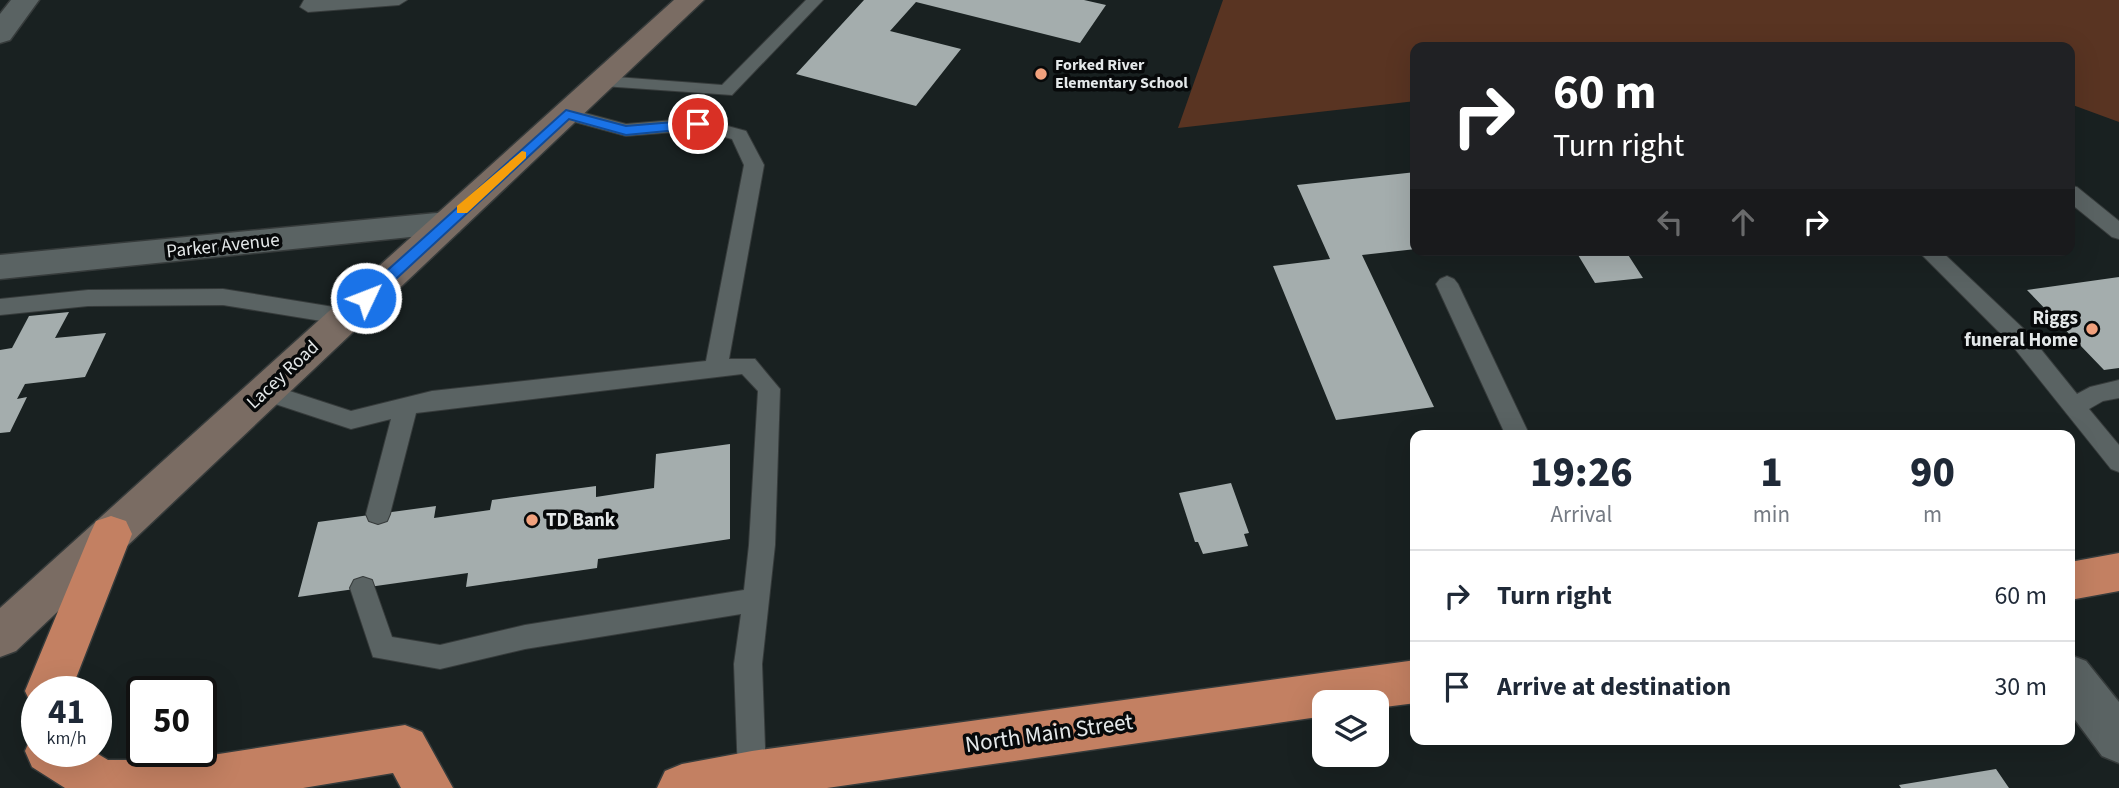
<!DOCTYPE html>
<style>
body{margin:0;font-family:"Source Sans 3",sans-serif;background:#f2f2f3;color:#1f2937;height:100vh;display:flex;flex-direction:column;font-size:26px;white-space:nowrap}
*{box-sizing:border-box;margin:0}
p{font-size:23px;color:#747a83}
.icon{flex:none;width:38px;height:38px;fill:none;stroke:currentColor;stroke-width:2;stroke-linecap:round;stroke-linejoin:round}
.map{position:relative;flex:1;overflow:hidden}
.drawer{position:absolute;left:1410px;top:430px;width:665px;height:315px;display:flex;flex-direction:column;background:#fff;border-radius:14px;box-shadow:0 7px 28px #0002}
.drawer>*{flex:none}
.banner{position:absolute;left:1410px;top:42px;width:665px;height:214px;border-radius:14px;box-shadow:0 7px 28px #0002;background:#202124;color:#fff;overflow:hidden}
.controls{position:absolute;left:1312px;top:690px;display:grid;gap:14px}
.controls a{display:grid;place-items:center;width:77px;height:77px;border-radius:14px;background:#fff;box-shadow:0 7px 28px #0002;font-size:35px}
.speed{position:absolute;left:21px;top:676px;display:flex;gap:14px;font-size:35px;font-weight:700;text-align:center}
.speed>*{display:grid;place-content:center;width:91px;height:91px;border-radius:50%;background:#fff;box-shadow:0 7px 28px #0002;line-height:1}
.speed small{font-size:18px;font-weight:400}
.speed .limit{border:4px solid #111;border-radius:10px;background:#fff;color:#111}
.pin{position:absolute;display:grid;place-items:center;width:60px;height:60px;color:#fff;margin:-30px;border:4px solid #fff;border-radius:50%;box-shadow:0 2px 7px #0007}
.me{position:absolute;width:77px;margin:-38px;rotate:47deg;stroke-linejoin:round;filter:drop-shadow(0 0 5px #0008)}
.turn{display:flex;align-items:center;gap:24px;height:147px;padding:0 28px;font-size:32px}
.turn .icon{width:91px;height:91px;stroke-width:2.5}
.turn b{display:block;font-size:49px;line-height:60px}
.lanes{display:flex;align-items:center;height:66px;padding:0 28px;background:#0003;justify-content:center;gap:35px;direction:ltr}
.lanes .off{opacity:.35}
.eta{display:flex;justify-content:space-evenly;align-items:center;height:119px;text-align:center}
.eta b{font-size:42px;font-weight:800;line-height:49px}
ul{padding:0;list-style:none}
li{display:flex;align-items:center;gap:21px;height:91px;padding:0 28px;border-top:2px solid #e0e1e3}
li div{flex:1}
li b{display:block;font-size:26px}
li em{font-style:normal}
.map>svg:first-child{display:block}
.green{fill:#593422}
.building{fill:#a4adad}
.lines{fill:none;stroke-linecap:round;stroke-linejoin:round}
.lane-casing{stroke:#363b3b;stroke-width:2}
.street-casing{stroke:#363b3b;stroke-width:3}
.secondary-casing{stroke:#363b3b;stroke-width:3}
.highway-casing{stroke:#363b3b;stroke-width:3}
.lane{fill:#5a6363;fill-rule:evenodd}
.street{fill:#5a6363;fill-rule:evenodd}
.secondary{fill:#7a6c63;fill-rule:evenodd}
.highway{fill:#c38062;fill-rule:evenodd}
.route{fill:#1a73e8;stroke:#114b97;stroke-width:2}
.slow{fill:#f59e0b}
.poi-dot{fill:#f1a17d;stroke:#07090a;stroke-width:2.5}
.labels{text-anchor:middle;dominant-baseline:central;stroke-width:7;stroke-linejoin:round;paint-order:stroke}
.far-poi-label{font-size:16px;font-weight:bold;fill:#e4e8e9;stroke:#07090a;text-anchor:start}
.street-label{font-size:19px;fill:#e4e8e9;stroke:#07090a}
.poi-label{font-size:19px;font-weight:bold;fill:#e4e8e9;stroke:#07090a;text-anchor:end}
.near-street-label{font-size:23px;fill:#e4e8e9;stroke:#07090a}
</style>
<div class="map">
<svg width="2119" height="788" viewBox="0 0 2119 788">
<rect width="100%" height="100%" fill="#192121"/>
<!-- green -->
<path class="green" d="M1223,0H2119V122L2070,104V47H1917L1907,44L1877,47H1416V101L1178,128Z"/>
<!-- building -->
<path class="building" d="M864,0H1084L1106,5L1080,43L916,2L890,31L961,49L916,106L796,74Z
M1416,172V249L1362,255L1434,407L1336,420L1273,266L1330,259L1297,185Z
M1575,250H1625L1643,278L1595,283Z
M2119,277V368L2104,370L2027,290Z
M69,312L55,338L106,333L85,377L25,384L17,399L27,397L10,432L0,433V350L12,348L29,316Z
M730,444V539L598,559L597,568L466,587L468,573L298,597L318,522L436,506L434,518L490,510L492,500L596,486V497L654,488L656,454Z
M1231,483L1249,533L1244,534L1248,546L1203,554L1198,542H1195L1179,493Z
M1996,769L2009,788H1901L1899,785Z"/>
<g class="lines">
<!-- lane casing -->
<g class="lane-casing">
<path id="lane" d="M304,0H407L399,5L308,12L300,7Z
M806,0H823L732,95L603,86L594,81L603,76L722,85Z
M566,108L626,124L698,118L746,131L764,165L729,359H755L780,389L775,545L762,664L766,775L762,785L755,788L742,785L738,775L734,664L741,614L525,649L440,669L373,657L350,588L354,580L363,577L372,580L392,637L440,645L525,625L744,590L749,545L758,391L742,374L416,413L390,514L387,521L378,524L369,521L366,514L391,419L351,429L257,398L254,392L257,386L265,383L351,411L432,391L706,361L744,165L732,139L698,130L626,136L560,118L557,114L560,110Z
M2070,186L2077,187L2119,221V239L2112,237L2070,203Z
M1917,250H1940L2027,332L2077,394L2090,387L2119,380V398L2103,401L2089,409L2119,445V472L2111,469L2011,344Z
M1447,276L1454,279L1458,284L1530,436H1506L1436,284L1440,279Z
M223,289L346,309L354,311L357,317L354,323L346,325L223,305L88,306L0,315V299L88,290Z"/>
</g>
<!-- street casing -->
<g class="street-casing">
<path id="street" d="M11,0H39L10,40L0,43V14Z
M447,212L459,216L464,224L459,232L0,279V255Z
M2070,655L2086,661L2119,702V763L2102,756L2070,713Z"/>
</g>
<!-- secondary casing -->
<g class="secondary-casing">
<path id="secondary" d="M674,0H704L16,651L0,657V608Z"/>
</g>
<!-- highway casing -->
<g class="highway-casing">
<path id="highway" d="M111,516L126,521L132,534L71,691H37V708L32,706L25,691L90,534L96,521Z
M2119,553V591L2070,600V562Z
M1416,660V703L1377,708V702H1325V716L827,788H657L665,771L682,764L752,751Z
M405,725L422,732L453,788H401L393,773L303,788H65L32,767L25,751L32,735L37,733V751H93L108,760H180Z"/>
</g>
<!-- lane -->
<use href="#lane" class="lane"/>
<!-- street -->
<use href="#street" class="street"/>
<!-- secondary -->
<use href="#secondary" class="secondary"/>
<!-- highway -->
<use href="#highway" class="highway"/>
</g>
<!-- route -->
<path class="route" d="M566,110L626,126L698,120L705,124L698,128L626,135L569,119L371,302H361V294Z"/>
<!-- slow -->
<path class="slow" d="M522,151L526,152V158L467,213H457V206Z"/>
<!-- markers -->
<g class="poi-dot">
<circle cx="1041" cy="74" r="7"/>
<circle cx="2092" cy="329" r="7"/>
<circle cx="532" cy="520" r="7"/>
</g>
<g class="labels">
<!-- far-poi labels -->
<g class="far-poi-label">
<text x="1055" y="65">Forked River<tspan x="1055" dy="18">Elementary School</tspan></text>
</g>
<!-- street labels -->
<g class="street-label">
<text transform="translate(223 246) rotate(-6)">Parker Avenue</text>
<text transform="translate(283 375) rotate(-43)">Lacey Road</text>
</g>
<!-- poi labels -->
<g class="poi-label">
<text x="2078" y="318">Riggs<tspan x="2078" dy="22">funeral Home</tspan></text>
<text x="546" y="520" text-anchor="start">TD Bank</text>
</g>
<!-- near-street labels -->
<g class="near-street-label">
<text transform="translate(1049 733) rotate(-8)">North Main Street</text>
</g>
</g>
</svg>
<div class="controls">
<a><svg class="icon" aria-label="layers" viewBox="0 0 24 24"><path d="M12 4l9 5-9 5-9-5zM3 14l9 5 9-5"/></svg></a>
</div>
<div class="speed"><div>41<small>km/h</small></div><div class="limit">50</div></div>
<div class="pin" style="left:698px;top:124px;background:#d93025"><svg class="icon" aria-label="arrive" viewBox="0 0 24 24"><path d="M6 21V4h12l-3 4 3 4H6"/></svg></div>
<svg class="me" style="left:366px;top:298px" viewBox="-20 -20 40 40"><circle r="17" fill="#1a73e8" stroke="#fff" stroke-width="3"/><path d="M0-11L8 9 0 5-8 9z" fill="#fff"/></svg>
<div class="banner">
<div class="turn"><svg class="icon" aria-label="right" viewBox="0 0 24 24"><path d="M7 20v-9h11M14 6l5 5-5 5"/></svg><div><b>60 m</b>Turn right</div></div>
<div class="lanes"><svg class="icon off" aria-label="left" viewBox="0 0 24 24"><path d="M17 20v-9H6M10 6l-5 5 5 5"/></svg><svg class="icon off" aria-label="ahead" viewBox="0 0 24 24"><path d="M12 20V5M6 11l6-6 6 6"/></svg><svg class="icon" aria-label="right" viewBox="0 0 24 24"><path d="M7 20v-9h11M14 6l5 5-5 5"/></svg></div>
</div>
<section class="drawer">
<div class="eta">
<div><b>19:26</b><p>Arrival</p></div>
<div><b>1</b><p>min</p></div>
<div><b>90</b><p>m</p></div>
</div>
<ul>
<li><svg class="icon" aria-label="right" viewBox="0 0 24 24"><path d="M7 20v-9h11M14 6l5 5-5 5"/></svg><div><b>Turn right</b></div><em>60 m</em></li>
<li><svg class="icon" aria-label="arrive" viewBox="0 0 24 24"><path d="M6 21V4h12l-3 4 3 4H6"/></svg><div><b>Arrive at destination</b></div><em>30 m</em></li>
</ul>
</section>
</div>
